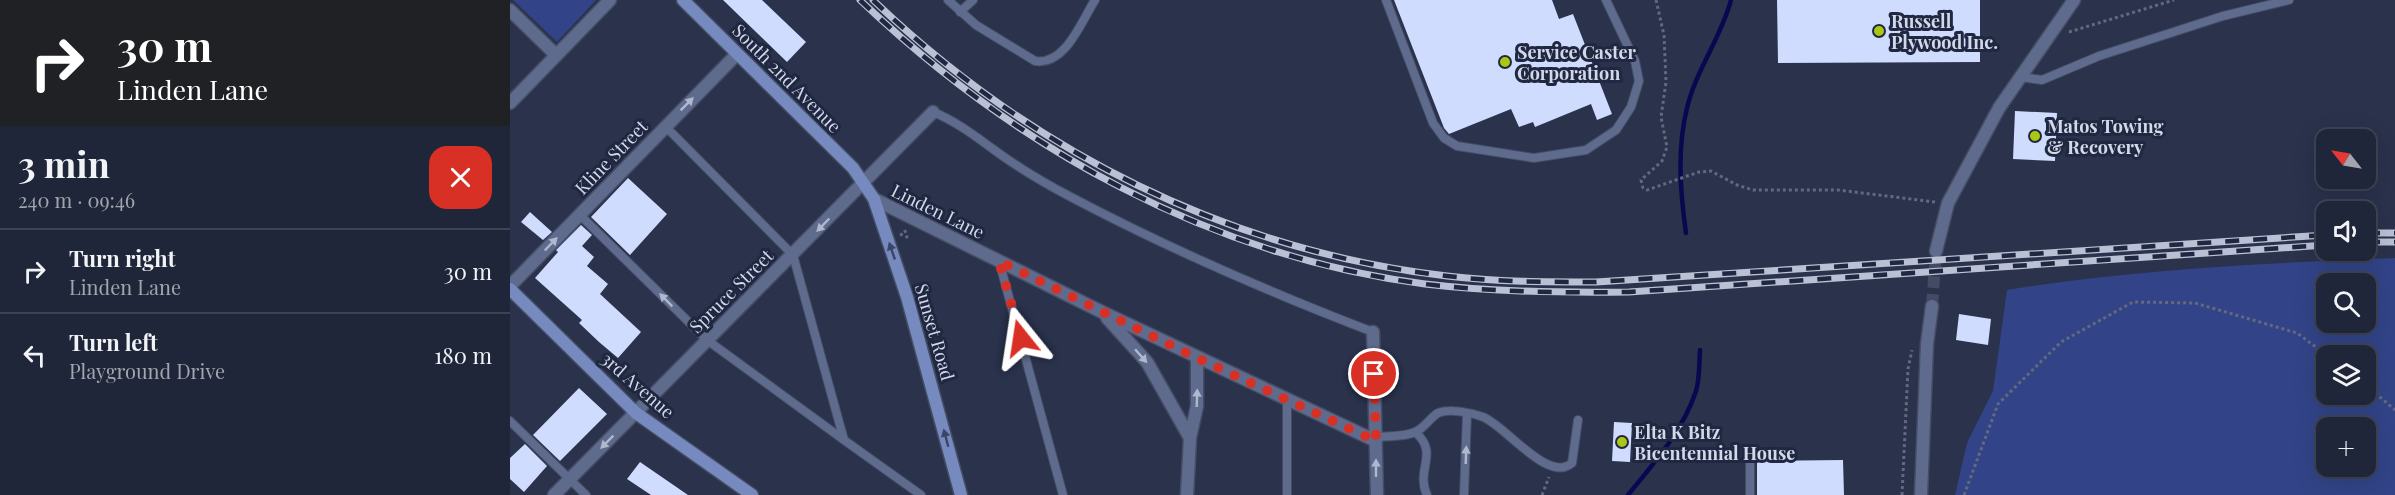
<!DOCTYPE html>
<meta charset="utf-8">
<style>
body{margin:0;font-family:"Playfair Display",serif;background:#282e41;color:#f1f3f6;height:100vh;display:flex;flex-direction:column;font-size:22px;white-space:nowrap}
*{box-sizing:border-box;margin:0}
p{font-size:20px;color:#a2a5ae}
.icon{flex:none;width:33px;height:33px;fill:none;stroke:currentColor;stroke-width:2;stroke-linecap:round;stroke-linejoin:round}
.map{position:relative;flex:1;overflow:hidden}
.side{display:flex;flex-direction:column;background:#202639;width:510px}
.side>*{flex:none}
.hud{background:#202124;color:#fff;overflow:hidden}
.needle{width:39px;rotate:301deg}
.tools{position:absolute;left:1806px;top:129px;display:grid;gap:12px}
.tools a{display:grid;place-items:center;width:60px;height:60px;border-radius:12px;background:#202639;box-shadow:0 6px 24px #0002,0 0 0 2px #3d4353;font-size:30px}
.pin{position:absolute;display:grid;place-items:center;width:51px;height:51px;color:#fff;margin:-26px;border:3px solid #fff;border-radius:50%;box-shadow:0 2px 6px #0007}
.me{position:absolute;width:66px;margin:-33px;rotate:345deg;stroke-linejoin:round;filter:drop-shadow(0 0 4px #0008)}
.turn{display:flex;align-items:center;gap:21px;height:126px;padding:0 18px;font-size:27px}
.turn .icon{width:78px;height:78px;stroke-width:2.5}
.turn b{display:block;font-size:42px;line-height:51px}
.round{display:grid;place-items:center;flex:none;width:63px;height:63px;border-radius:18px;background:#282e41}
.summary{display:flex;align-items:center;justify-content:space-between;height:102px;padding:0 18px}
h1{font-size:36px;font-weight:700;line-height:45px}
ul{padding:0;list-style:none}
li{display:flex;align-items:center;gap:18px;height:84px;padding:0 18px;border-top:2px solid #3d4353}
li div{flex:1}
li b{display:block;font-size:22px}
li em{font-style:normal}
main{display:flex;flex:1;min-height:0}
.map>svg:first-child{display:block}
.green{fill:#324487;fill-rule:evenodd}
.lines{fill:none;stroke-linecap:round;stroke-linejoin:round}
.stream{stroke:#080850;stroke-width:4.5}
.building{fill:#d0dcfd}
.street-tunnel{stroke:#434b64;stroke-width:12;stroke-dasharray:12 6;stroke-linecap:butt}
.lane-casing{stroke:#454d65;stroke-width:10}
.street-casing{stroke:#454d65;stroke-width:15}
.secondary-casing{stroke:#454d65;stroke-width:15}
.path{stroke:#626980;stroke-width:3;stroke-dasharray:3 3;stroke-linecap:butt}
.lane{stroke:#5f6b8d;stroke-width:8}
.street{stroke:#5f6b8d;stroke-width:12}
.secondary{stroke:#778abf;stroke-width:12}
.rail-casing{stroke:#bbc1d4;stroke-width:7}
.rail{stroke:#202841;stroke-width:4.5;stroke-dasharray:14;stroke-linecap:butt}
.oneway{fill:#b0b8ce}
.oneway2{fill:#3a4567}
.route{stroke:#d93025;stroke-width:10;stroke-dasharray:0 18}
.poi-dot{fill:#abc716;stroke:#202841;stroke-width:2}
.labels{text-anchor:middle;dominant-baseline:central;stroke-width:6;stroke-linejoin:round;paint-order:stroke}
.poi-label{font-size:18px;font-weight:bold;fill:#d3d9ea;stroke:#202841;text-anchor:start}
.street-label{font-size:18px;fill:#d3d9ea;stroke:#202841}
</style>
<main>
<section class="side">
<div class="hud">
<div class="turn"><svg class="icon" aria-label="right" viewBox="0 0 24 24"><path d="M7 20v-9h11M14 6l5 5-5 5"/></svg><div><b>30 m</b>Linden Lane</div></div>
</div>
<div class="summary"><div><h1>3 min</h1><p>240 m · 09:46</p></div><a class="round" style="background:#d93025;color:#fff"><svg class="icon" aria-label="close" viewBox="0 0 24 24"><path d="M6 6l12 12M18 6L6 18"/></svg></a></div>
<ul>
<li><svg class="icon" aria-label="right" viewBox="0 0 24 24"><path d="M7 20v-9h11M14 6l5 5-5 5"/></svg><div><b>Turn right</b><p>Linden Lane</p></div><em>30 m</em></li>
<li><svg class="icon" aria-label="left" viewBox="0 0 24 24"><path d="M17 20v-9H6M10 6l-5 5 5 5"/></svg><div><b>Turn left</b><p>Playground Drive</p></div><em>180 m</em></li>
</ul>
</section>
<div class="map">
<svg width="1885" height="495" viewBox="0 0 1885 495">
<rect width="100%" height="100%" fill="#2a324c"/>
<!-- green -->
<path class="green" d="M3,0H86L47,42Z
M1885,258V495H1445L1457,443L1483,391L1497,290C1625,269 1755,263 1885,258ZM1816,284H1856V322H1816ZM1816,356H1856V394H1816ZM1816,428H1856V466H1816Z"/>
<g class="lines">
<!-- stream -->
<path class="stream" d="M1176,233C1170,191 1167,148 1177,108C1186,70 1211,38 1221,0
M1118,495C1143,464 1173,431 1186,391C1190,378 1189,363 1190,350"/>
</g>
<!-- building -->
<path class="building" d="M213,0H252L296,42L277,62Z
M884,0H1042L1049,19L1063,14L1102,114L1087,120L1081,104L1025,127L1023,122L1009,127L1001,109L939,134L934,128Z
M1267,0H1470V62L1268,63Z
M1505,111L1547,113L1545,161L1503,159Z
M118,178L157,214L120,255L81,217Z
M20,212L42,232L33,240L11,222Z
M71,225L82,235L72,246L84,257L77,266L98,284L90,294L131,332L108,358L89,342L69,323L72,320L25,278L48,252L46,250Z
M1449,314L1481,319L1478,345L1446,340Z
M69,388L97,414L50,461L23,435Z
M1104,422L1122,423L1120,462L1102,461Z
M15,444L37,466L14,492L0,479V458Z
M1333,460L1334,495H1247V461Z
M130,462L178,495H141L117,479Z"/>
<g class="lines">
<!-- street-tunnel -->
<path class="street-tunnel" d="M1422,306L1426,251"/>
<!-- lane casing -->
<g class="lane-casing">
<path id="lane" d="M438,0L466,25L525,61C555,66 571,22 585,0
M876,0L923,123L934,138L947,146L1024,158L1076,150L1106,130L1121,107L1129,81L1125,61L1096,0
M450,12L463,0
M1510,77L1532,80L1589,56L1713,16L1779,0
M423,112C453,124 477,146 503,163C521,175 540,186 559,196C657,248 759,292 863,332
M155,126L283,255L334,440L411,495
M70,215L197,340L334,440
M489,261L553,495
M0,421L76,495
M905,432C930,453 905,470 917,495
M866,437C878,436 897,437 907,431C915,427 920,418 928,413C939,408 962,413 973,417C995,425 1038,484 1062,463L1068,420
M777,495V398
M954,495L957,414
M1240,495V464"/>
</g>
<!-- street casing -->
<g class="street-casing">
<path id="street" d="M0,10L46,55
M0,103L100,0
M364,199L592,312L866,441
M1426,251L1438,203L1489,108L1564,0
M0,286L227,54
M597,318L637,362L680,438
M863,332L867,495
M44,495L423,112
M677,495L680,438L687,406V358
M1411,495L1417,344L1422,306"/>
</g>
<!-- secondary casing -->
<g class="secondary-casing">
<path id="secondary" d="M173,0L343,168L364,199L397,297L451,495
M0,289L126,413L242,495"/>
</g>
<!-- path -->
<path class="path" d="M1146,0L1154,35L1156,82L1151,117L1157,147L1152,161L1131,180L1133,188L1137,190L1189,172L1201,171L1227,185L1243,190H1328L1425,202
M1559,32L1664,0
M390,234L397,237L394,228
M1856,385L1885,410
M1032,495L1039,477
M1392,495L1398,369L1402,350
M1454,495L1488,404L1551,342L1623,302L1685,303L1787,333L1818,356"/>
<!-- lane -->
<use href="#lane" class="lane"/>
<!-- street -->
<use href="#street" class="street"/>
<!-- secondary -->
<use href="#secondary" class="secondary"/>
<!-- rail casing -->
<g class="rail-casing">
<path id="rail" d="M350,0C506,148 699,256 915,284C983,292 1050,293 1119,292L1816,245
M363,0C521,151 719,251 937,276C987,282 1037,282 1086,282L1816,235
M1856,233H1885
M1856,242H1885"/>
</g>
<!-- rail -->
<use href="#rail" class="rail"/>
</g>
<!-- one-way arrows -->
<defs><path id="oneway-solid" d="M-6-.8H1V-3.2L6.5 0L1 3.2V.8H-6Z" transform="scale(1.5)"/></defs>
<g class="oneway">
<use href="#oneway-solid" transform="translate(177 104) rotate(-45)"/>
<use href="#oneway-solid" transform="translate(313 225) rotate(134)"/>
<use href="#oneway-solid" transform="translate(41 244) rotate(-46)"/>
<use href="#oneway-solid" transform="translate(156 300) rotate(-135)"/>
<use href="#oneway-solid" transform="translate(631 356) rotate(49)"/>
<use href="#oneway-solid" transform="translate(687 398) rotate(-88)"/>
<use href="#oneway-solid" transform="translate(97 442) rotate(135)"/>
<use href="#oneway-solid" transform="translate(956 455) rotate(-88)"/>
<use href="#oneway-solid" transform="translate(866 468) rotate(-90)"/>
</g>
<g class="oneway2">
<use href="#oneway-solid" transform="translate(382 251) rotate(-109)"/>
<use href="#oneway-solid" transform="translate(436 438) rotate(-105)"/>
</g>
<g class="lines">
<!-- route -->
<path class="route" d="M511,338L489,261L687,358L866,441L864,374"/>
</g>
<!-- markers -->
<g class="poi-dot">
<circle cx="1369" cy="31" r="6"/>
<circle cx="995" cy="62" r="6"/>
<circle cx="1525" cy="136" r="6"/>
<circle cx="1112" cy="442" r="6"/>
</g>
<g class="labels">
<!-- poi labels -->
<g class="poi-label">
<text x="1381" y="21">Russell<tspan x="1381" dy="21">Plywood Inc.</tspan></text>
<text x="1007" y="52">Service Caster<tspan x="1007" dy="21">Corporation</tspan></text>
<text x="1537" y="126">Matos Towing<tspan x="1537" dy="21">&amp; Recovery</tspan></text>
<text x="1124" y="432">Elta K Bitz<tspan x="1124" dy="21">Bicentennial House</tspan></text>
</g>
<!-- street labels -->
<g class="street-label">
<text transform="translate(277 78) rotate(45)">South 2nd Avenue</text>
<text transform="translate(101 157) rotate(-46)">Kline Street</text>
<text transform="translate(428 211) rotate(26)">Linden Lane</text>
<text transform="translate(221 291) rotate(-45)">Spruce Street</text>
<text transform="translate(425 332) rotate(74)">Sunset Road</text>
<text transform="translate(128 385) rotate(41)">3rd Avenue</text>
</g>
</g>
</svg>
<div class="tools">
<a><svg class="needle" viewBox="-14 -14 28 28"><path d="M0-13l5 13h-10z" fill="#e53935"/><path d="M0 13l5-13h-10z" fill="#a2a5ae"/></svg></a>
<a><svg class="icon" aria-label="sound" viewBox="0 0 24 24"><path d="M4 9h4l5-4v14l-5-4H4zM17 9q2 3 0 6"/></svg></a>
<a><svg class="icon" aria-label="search" viewBox="0 0 24 24"><circle cx="10" cy="10" r="6"/><path d="M15 15l6 6"/></svg></a>
<a><svg class="icon" aria-label="layers" viewBox="0 0 24 24"><path d="M12 4l9 5-9 5-9-5zM3 14l9 5 9-5"/></svg></a>
<a>+</a>
</div>
<div class="pin" style="left:864px;top:374px;background:#d93025"><svg class="icon" aria-label="arrive" viewBox="0 0 24 24"><path d="M6 21V4h12l-3 4 3 4H6"/></svg></div>
<svg class="me" style="left:511px;top:338px" viewBox="-20 -20 40 40"><path d="M0-17L14 15 0 8-14 15z" fill="#d93025" stroke="#fff" stroke-width="4"/></svg>
</div>
</main>
